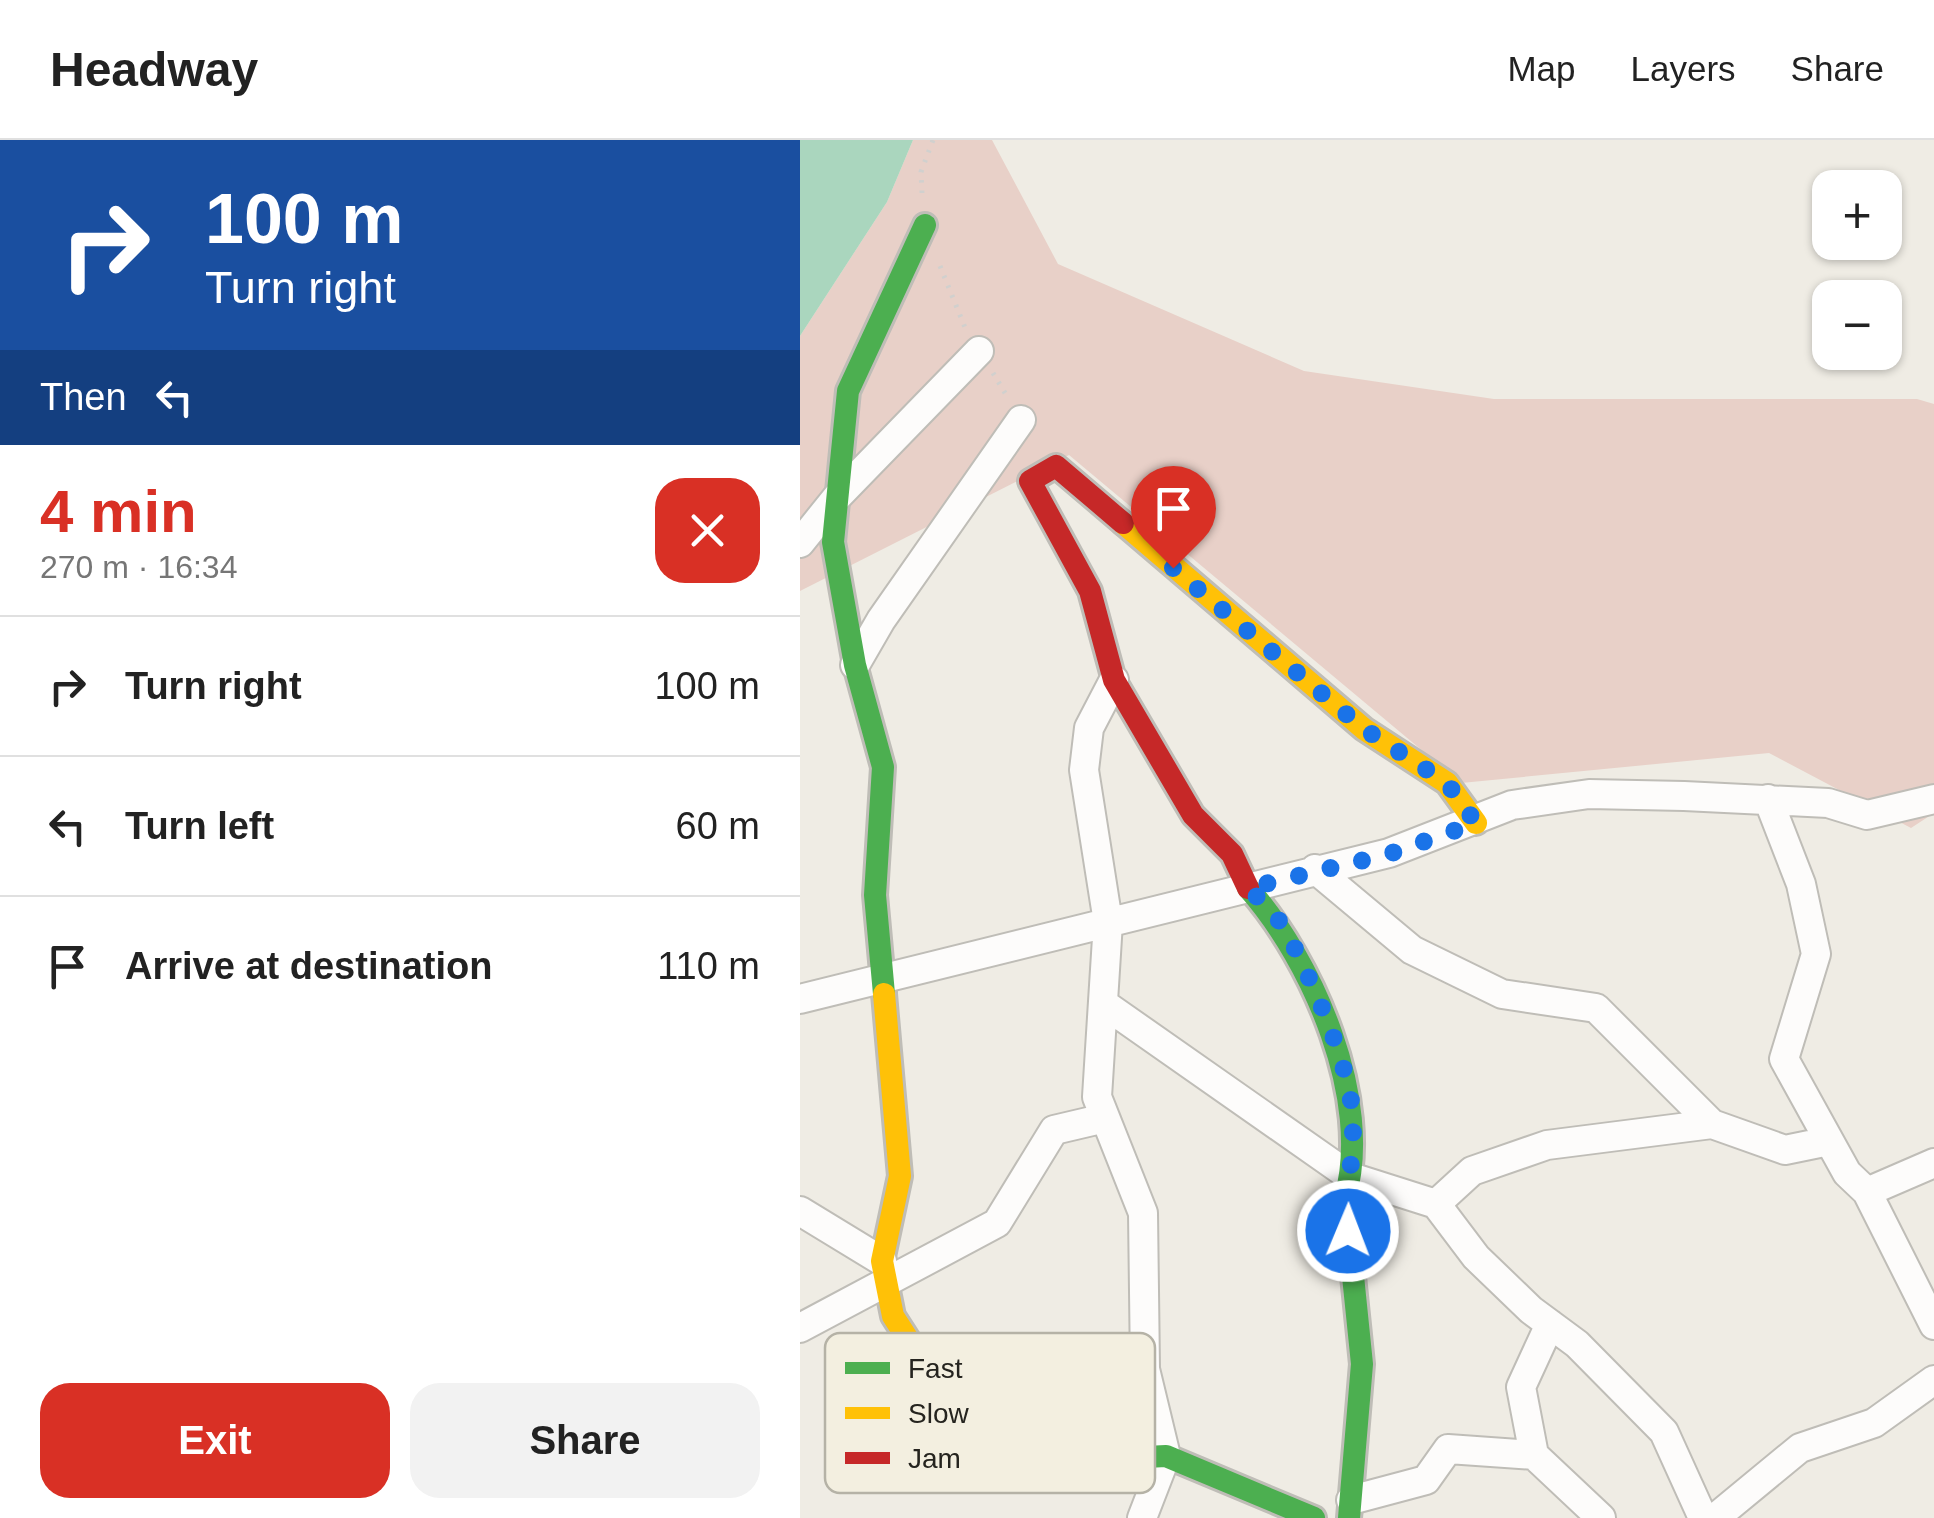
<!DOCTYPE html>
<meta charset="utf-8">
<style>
body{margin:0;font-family:Helvetica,sans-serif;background:#f2f2f2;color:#222;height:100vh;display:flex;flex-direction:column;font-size:38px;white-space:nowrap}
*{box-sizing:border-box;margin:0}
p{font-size:32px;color:#767676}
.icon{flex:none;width:55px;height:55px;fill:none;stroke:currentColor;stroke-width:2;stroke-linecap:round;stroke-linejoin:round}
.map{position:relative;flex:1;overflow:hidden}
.side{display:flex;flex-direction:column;background:#fff;width:800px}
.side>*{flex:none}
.top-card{background:#1a4fa0;color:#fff;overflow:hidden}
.fabs{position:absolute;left:1012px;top:30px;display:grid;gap:20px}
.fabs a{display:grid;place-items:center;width:90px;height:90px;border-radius:20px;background:#fff;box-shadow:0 2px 8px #0004;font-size:50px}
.pin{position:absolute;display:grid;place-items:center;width:85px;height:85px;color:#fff;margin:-102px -42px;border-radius:50% 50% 50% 0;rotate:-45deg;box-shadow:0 0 10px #0007}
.pin .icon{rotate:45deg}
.me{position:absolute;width:110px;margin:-55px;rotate:1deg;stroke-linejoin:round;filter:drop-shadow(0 0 8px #0008)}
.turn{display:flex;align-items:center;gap:35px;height:210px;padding:0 40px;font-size:45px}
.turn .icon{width:130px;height:130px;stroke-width:2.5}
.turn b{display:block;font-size:70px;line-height:85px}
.then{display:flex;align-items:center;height:95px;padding:0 40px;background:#0003;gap:20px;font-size:38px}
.round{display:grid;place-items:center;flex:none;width:105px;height:105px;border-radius:30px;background:#f2f2f2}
.headline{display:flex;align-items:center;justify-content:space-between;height:170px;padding:0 40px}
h1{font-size:60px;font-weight:800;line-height:75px;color:#d93025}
.button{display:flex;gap:20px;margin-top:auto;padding:20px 40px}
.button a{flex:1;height:115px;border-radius:30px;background:#d93025;color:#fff;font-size:40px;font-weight:800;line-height:115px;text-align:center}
.button a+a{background:#f2f2f2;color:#222}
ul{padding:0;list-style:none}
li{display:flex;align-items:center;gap:30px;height:140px;padding:0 40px;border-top:2px solid #e0e0e0}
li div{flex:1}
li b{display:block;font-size:38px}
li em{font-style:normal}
header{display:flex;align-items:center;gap:60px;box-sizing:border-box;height:140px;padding:0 50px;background:#fff;border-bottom:2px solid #e0e0e0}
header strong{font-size:48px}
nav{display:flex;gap:55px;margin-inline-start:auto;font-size:35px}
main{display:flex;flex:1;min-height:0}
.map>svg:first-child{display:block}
.green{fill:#e8d0c8}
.water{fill:#aad6be}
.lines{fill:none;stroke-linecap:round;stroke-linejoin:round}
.street-casing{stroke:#bfbdb7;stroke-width:32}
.fast-casing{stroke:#bfbdb7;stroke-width:28}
.slow-casing{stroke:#bfbdb7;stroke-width:28}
.jam-casing{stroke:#bfbdb7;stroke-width:28}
.path{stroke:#d1d0ce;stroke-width:5;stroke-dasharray:2.5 8;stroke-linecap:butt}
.street{stroke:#fdfcfb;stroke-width:28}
.fast{stroke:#4caf50;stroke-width:22}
.slow{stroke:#ffc107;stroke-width:22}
.jam{stroke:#c62828;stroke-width:22}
.route{stroke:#1a73e8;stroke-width:18;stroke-dasharray:0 32.4}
.key{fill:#f3efe0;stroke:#b5b2a6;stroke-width:2.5}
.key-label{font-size:28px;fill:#25241f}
</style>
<header>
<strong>Headway</strong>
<nav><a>Map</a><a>Layers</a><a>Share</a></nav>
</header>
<main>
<section class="side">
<div class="top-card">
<div class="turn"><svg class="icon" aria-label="right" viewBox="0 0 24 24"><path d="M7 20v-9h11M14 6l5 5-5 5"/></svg><div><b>100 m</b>Turn right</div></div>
<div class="then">Then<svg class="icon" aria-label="left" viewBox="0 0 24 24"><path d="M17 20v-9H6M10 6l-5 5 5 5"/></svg></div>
</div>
<div class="headline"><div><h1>4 min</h1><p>270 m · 16:34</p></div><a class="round" style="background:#d93025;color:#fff"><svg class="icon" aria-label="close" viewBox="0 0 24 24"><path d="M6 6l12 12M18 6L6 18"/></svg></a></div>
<ul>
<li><svg class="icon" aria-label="right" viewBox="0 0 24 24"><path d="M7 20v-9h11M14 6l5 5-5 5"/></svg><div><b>Turn right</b></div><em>100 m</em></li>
<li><svg class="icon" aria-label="left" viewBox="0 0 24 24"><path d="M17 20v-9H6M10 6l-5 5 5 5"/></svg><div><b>Turn left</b></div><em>60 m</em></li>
<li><svg class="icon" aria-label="arrive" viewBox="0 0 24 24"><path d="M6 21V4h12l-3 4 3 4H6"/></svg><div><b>Arrive at destination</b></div><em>110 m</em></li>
</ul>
<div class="button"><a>Exit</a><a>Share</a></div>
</section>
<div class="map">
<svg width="1134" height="1378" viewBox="0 0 1134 1378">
<rect width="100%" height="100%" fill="#efece4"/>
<!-- green -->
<path class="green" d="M113,0H192L258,124L504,231L694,259H1117L1134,264V673L1111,688L969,613L661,643L269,315L0,451V196L87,62Z"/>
<!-- water -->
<path class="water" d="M0,0H113L87,62L0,196Z"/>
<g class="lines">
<!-- street casing -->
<g class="street-casing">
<path id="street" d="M0,403L37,357L179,211
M55,525L81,480L221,280
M314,540L289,588L284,630L308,782L297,957L343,1073L345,1229L366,1316L342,1378
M968,659L1001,744L1016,814L984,919L1047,1033L1067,1052L1134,1185
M515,729L612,810L702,854L796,868L912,984L985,1010L1029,1001
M0,859L589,713L712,665L789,654L884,656L1028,663L1067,675L1134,659
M304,864L551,1037L636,1064L676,1117L731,1170L777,1204L864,1292L903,1378
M1067,1052L1134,1023
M636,1064L672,1031L747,1005L912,984
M0,1071L82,1121
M0,1188L197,1083L254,990L305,978
M734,1315L721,1247L750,1184
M551,1360L626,1340L648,1309L734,1315L801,1378
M915,1378L1000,1308L1074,1283L1134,1240"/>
</g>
<!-- fast casing -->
<g class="fast-casing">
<path id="fast" d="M448,748C513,821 573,960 545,1058L562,1224L549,1378
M84,854L75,755L83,627L55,525L33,402L48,251L125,85
M136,1243L173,1288L305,1319L366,1316L514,1378"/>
</g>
<!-- slow casing -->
<g class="slow-casing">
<path id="slow" d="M323,383L564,589L647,643L676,683
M84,854L100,1036L82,1121L93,1176L136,1243"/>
</g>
<!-- jam casing -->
<g class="jam-casing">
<path id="jam" d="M323,383L256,326L230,341L290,451L314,540L393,675L432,714L448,748"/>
</g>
<!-- path -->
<path class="path" d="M122,53L121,32L133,0
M140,126L166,190
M193,233L208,258"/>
<!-- street -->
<use href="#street" class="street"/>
<!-- fast -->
<use href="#fast" class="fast"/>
<!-- slow -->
<use href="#slow" class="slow"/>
<!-- jam -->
<use href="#jam" class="jam"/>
</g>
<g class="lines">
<!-- route -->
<path class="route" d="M373,428L564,589L647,643L676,683L589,714L448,748C460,760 475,773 484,788C509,833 543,910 551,961C558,1005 544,1048 548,1091"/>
</g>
<!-- legend -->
<rect x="25" y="1193" width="330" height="160" rx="15" class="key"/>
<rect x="45" y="1222" width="45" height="12" fill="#4caf50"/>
<rect x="45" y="1267" width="45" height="12" fill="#ffc107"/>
<rect x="45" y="1312" width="45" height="12" fill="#c62828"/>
<g class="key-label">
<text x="108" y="1238">Fast</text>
<text x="108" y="1283">Slow</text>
<text x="108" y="1328">Jam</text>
</g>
</svg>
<div class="fabs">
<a>+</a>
<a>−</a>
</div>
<div class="pin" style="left:373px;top:428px;background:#d93025"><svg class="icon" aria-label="arrive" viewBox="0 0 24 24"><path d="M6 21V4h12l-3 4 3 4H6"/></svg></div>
<svg class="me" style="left:548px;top:1091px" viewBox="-20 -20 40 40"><circle r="17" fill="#1a73e8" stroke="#fff" stroke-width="3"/><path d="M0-11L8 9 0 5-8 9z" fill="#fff"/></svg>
</div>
</main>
